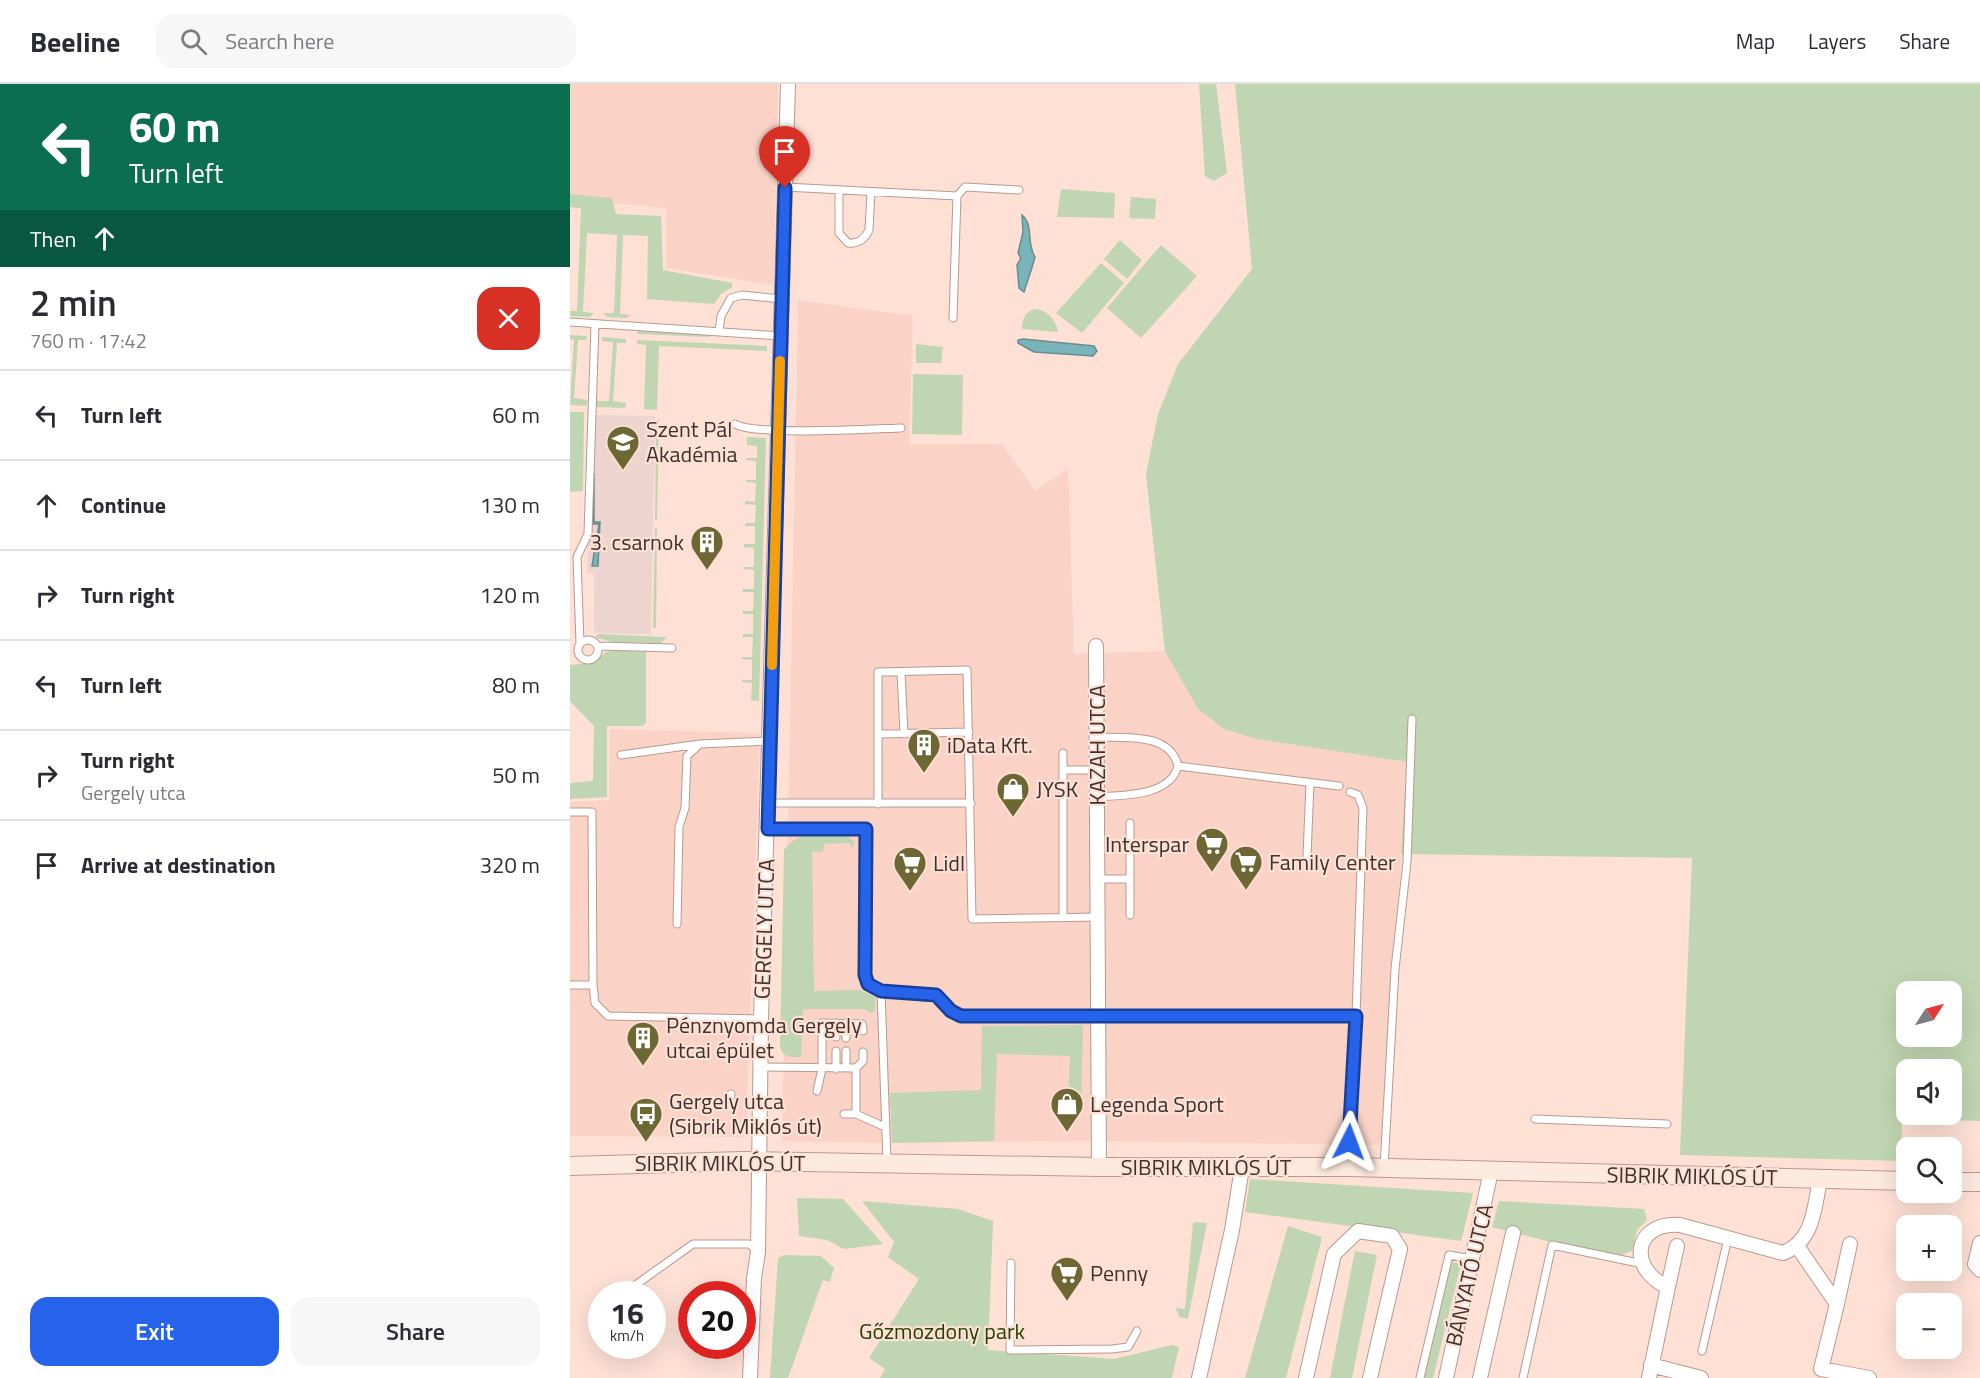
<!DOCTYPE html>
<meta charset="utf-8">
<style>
body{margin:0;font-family:"Titillium Web",sans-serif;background:#f7f7f7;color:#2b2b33;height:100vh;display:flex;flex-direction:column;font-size:22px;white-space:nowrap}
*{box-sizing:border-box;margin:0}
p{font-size:20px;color:#7c7c81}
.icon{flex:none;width:33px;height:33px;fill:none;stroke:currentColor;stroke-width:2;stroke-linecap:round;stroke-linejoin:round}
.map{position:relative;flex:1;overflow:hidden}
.side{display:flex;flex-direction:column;background:#fff;width:570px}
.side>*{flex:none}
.guide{background:#0b6e4f;color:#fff;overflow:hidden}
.needle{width:39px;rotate:54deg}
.tools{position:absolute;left:1326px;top:897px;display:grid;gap:12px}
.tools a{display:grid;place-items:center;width:66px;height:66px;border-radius:12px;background:#fff;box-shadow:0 6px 24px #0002;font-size:30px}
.speed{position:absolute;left:18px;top:1197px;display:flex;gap:12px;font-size:30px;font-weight:700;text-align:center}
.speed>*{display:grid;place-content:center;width:78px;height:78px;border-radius:50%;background:#fff;box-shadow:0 6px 24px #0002;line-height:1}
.speed small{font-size:15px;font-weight:400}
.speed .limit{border:9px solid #d22;background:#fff;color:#111}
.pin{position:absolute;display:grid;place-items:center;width:51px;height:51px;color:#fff;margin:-62px -26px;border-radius:50% 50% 50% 0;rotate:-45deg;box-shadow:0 0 6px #0007}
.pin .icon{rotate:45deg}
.me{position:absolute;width:66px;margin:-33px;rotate:3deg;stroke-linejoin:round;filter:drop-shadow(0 0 4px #0008)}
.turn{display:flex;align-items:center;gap:21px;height:126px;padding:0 30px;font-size:27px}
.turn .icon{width:78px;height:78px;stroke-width:2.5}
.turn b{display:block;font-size:42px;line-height:51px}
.then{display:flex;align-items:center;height:57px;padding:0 30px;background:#0003;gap:12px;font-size:22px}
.round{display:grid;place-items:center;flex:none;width:63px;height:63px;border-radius:18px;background:#f7f7f7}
.overview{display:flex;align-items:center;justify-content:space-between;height:102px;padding:0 30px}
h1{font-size:36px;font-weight:600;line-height:45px}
.cta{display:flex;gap:12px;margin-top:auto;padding:12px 30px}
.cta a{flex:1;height:69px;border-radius:18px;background:#2563eb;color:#fff;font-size:24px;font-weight:600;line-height:69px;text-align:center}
.cta a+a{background:#f7f7f7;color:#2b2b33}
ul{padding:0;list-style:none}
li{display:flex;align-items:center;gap:18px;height:90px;padding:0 30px;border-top:2px solid #e1e1e2}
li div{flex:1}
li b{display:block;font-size:22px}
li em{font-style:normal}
header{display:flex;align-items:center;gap:36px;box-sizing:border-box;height:84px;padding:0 30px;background:#fff;border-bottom:2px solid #e1e1e2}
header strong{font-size:28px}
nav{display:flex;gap:33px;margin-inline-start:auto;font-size:21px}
.search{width:420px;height:54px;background:#f7f7f7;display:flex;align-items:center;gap:15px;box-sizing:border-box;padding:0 21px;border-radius:18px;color:#7c7c81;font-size:22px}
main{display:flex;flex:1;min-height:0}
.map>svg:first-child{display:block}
.built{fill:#fad3c6}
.education{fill:#edd4cf}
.green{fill:#c0d5b1;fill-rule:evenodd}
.water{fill:#78b4b9;stroke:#678d8f;stroke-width:1.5}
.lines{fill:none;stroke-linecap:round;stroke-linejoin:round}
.lane-casing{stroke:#b79a90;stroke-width:9}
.street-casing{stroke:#b79a90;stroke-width:16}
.secondary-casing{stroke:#b79a90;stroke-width:20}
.lane{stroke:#fff;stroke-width:7}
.street{stroke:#fff;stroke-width:14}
.secondary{stroke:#fdeade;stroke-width:18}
.route-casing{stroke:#184099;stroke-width:15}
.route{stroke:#2563eb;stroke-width:10}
.slow{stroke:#f59e0b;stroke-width:10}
.labels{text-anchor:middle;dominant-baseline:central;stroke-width:4.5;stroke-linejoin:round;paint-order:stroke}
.poi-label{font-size:22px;fill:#3e322e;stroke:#fee0d5;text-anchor:start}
.street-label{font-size:22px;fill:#3e322e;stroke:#fee0d5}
.park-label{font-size:22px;fill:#264202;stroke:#fee0d5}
</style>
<header>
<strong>Beeline</strong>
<div class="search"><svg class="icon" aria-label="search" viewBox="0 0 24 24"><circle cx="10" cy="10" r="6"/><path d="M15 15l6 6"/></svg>Search here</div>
<nav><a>Map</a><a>Layers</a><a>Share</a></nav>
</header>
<main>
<section class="side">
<div class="guide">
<div class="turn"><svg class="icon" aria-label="left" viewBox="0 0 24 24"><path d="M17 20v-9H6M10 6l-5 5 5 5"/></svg><div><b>60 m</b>Turn left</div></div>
<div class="then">Then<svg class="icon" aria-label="ahead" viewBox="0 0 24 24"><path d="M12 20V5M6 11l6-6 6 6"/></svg></div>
</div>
<div class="overview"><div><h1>2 min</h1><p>760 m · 17:42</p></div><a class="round" style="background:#d93025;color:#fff"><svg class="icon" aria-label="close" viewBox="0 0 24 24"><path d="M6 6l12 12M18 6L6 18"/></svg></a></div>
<ul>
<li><svg class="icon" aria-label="left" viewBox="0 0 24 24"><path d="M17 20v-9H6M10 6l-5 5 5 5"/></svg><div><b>Turn left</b></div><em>60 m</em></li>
<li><svg class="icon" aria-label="ahead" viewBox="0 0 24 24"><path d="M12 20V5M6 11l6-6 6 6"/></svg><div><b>Continue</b></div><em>130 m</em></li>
<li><svg class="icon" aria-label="right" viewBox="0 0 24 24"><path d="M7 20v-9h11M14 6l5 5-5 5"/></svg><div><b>Turn right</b></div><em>120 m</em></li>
<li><svg class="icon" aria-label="left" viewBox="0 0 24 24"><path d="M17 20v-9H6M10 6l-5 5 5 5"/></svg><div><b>Turn left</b></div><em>80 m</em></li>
<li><svg class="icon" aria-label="right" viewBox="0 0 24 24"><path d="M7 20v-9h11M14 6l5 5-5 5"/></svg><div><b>Turn right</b><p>Gergely utca</p></div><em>50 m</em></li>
<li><svg class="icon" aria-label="arrive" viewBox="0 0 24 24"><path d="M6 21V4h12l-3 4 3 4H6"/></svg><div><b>Arrive at destination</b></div><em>320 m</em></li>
</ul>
<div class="cta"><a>Exit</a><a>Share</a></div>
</section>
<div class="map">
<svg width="1410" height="1294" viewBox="0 0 1410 1294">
<rect width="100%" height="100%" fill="#fee0d5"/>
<!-- built -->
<path class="built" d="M0,0H208L204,201L96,184V124L0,115Z
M228,216L343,232L339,360H432L465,407L498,385L504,570L595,567L628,625L654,645L687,655L838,678L811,1061L509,1057L322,1059L212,1057Z
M40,645L190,649L176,1053L0,1052V718L39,716Z"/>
<!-- education -->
<path class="education" d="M24,331L85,332L81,550L24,549V490L17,489Z"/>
<!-- green -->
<path class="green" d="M629,0H646L657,89L644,97L635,92Z
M665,0H1410V1037L1332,1035L1331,1077L1110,1071L1122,774L831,770L837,678L687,655L654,645L628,625L595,567L576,390L588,330L608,280L682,185ZM1336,908H1382V952H1336ZM1336,986H1382V1030H1336Z
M491,105L545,109L544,134L487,133Z
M0,110L42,114L46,130L91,132L93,186L162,199V203L151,210L144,220L77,215L78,152L53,151L50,230L61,231L56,234L37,233L33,229H44L47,151L17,149L13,228L24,229L20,233L0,232V227H7L11,124L0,123Z
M561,113L586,115L585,135L559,134Z
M550,156L572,176L557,195L534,175Z
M591,161L627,192L571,254L537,224Z
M531,179L554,199L512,249L486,229Z
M465,225C478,226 486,236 488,248L452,245C452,235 456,227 465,225Z
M68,246L140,250V253L67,250Z
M0,251L17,252L16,256H8L4,314L17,316V322L0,321L4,256L0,255Z
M32,253L56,255V259H47L43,317L56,319L55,324L26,323V317H39L43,258L32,257Z
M67,256L197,262V267L89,262L87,326L74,325L76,261L67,260Z
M346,260L373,263L371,279H346Z
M343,290L393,291L392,351L342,350Z
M0,328H14L13,407L0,408Z
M86,336H89L87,436H85Z
M177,353L196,354L189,617H181L182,599L172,598V596H182V576L172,575V573H182L183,553H173V550H183V530H173V527H183L184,508H173V505H184V486L174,485V483H184V464L174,463V460H185V442H175V439H185L186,421L175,420V417L185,418L186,399L176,398V396H186V377L176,376V374H187V362L177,361Z
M85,444H87L86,544H83Z
M29,550L94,553L96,554L91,559L43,558L27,554L25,552Z
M48,566L76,568V638L73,642H37V713L0,715V699L23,697L24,642L0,617V581L23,579L36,568Z
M274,750L285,758L281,765L280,759L254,760L253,768H242L244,907L290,906L305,913V926L301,929L294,925H233L231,973C220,973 214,974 210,963L214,766C229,746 251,751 274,750Z
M513,941L511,1021H498L500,972L427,970L424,1057L322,1059L320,1009L411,1006L412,942Z
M680,1095L903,1109L891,1157L675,1128Z
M227,1114L273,1115L313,1160L274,1165L257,1156L229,1152Z
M292,1117L388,1125L423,1137L418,1266L544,1275L602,1261L609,1263L602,1294H310L315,1285L299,1274L349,1195L318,1173L324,1158Z
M929,1117L1074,1125L1077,1136L1067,1146L1062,1167L1044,1174L922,1143Z
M626,1138L637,1139L618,1235L609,1233L606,1224L615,1225L623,1139Z
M718,1142L752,1153L716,1294H675Z
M785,1167L807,1171L782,1294H760Z
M214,1171L251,1172L264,1184L260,1198L253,1196L218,1294H200L208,1174Z
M878,1177L891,1180L863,1294H852Z"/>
<!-- water -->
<path class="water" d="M452,131C464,141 456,159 465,173C462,185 458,195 454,208L449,204L447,181L451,174L448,169L453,148Z
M453,255L524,262L527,267L523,272L464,268L448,259V256Z
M24,390V438H30L28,482H22L29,440H23Z"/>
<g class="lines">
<!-- lane casing -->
<g class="lane-casing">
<path id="lane" d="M215,103L387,112L383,234
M269,106V149L278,159C288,160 295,155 299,146L301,108
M387,112L395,103L449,106
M0,238L211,252
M149,247L151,232L161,214L172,211L211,215
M165,340C183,352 302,345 331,344
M8 566a10 10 0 1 1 20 0a10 10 0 1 1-20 0Z
M10,560L7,473L18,450L25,240
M28,562L102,564
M331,588L334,650
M308,650L399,648
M493,669V834
M51,671L130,660
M608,682L769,702
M493,686H527
M780,708L788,711L793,724L786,932
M527,713C552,711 600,713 608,682C600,648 554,654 527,653
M199,719H401
M308,720V588L397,586L402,835L529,833
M0,728H22L23,901H0
M198,745H296L295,891L298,900L311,907L366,911L381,927L391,932L529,934
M737,772L740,699
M528,795H560
M560,831V739
M107,840L109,743L115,724L117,672L130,660L200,657
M23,901L25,919L38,932L191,935
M311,907L317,1078
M530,932H786L779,1081
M276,939V954
M266,953V939
M190,983L286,984V1030L315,1043
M276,984V967
M286,984L293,977V968
M266,985V967
M247,1007L252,985V939L292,940L293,947
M160,1015L161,1010
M274,1030H286
M965,1035L1097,1040
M814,1084L825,885L837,778L842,635
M441,1179L440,1266L542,1265L558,1263L567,1247
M53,1210L123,1160H179L188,1168
M1132,1267L1158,1154
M850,1294L879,1171L902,1175
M953,1294L982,1161L1073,1180"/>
</g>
<!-- street casing -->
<g class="street-casing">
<path id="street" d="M526,562L529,1083
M1410,1159L1405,1180L1410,1186
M1227,1162L1267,1220L1251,1285L1299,1294
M1098,1203L1107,1162
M1267,1220L1280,1160
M1081,1281L1131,1294
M180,1294L184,1194L188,1168L191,935L218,0
M629,1294L662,1146L672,1084
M736,1294L764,1170L788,1147L822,1152L830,1165L800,1294
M876,1294L921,1087
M910,1294L943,1149
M1079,1294L1098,1203C1058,1186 1062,1138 1110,1141L1213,1169C1244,1157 1244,1124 1250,1096"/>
</g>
<!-- secondary casing -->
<g class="secondary-casing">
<path id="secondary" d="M0,1082L172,1077L529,1083H779L1336,1097
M1382,1098H1410"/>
</g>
<!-- lane -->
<use href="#lane" class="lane"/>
<!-- street -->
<use href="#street" class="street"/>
<!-- secondary -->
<use href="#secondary" class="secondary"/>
</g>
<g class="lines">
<!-- route casing -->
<g class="route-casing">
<path id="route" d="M215,104L198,745H296L295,891L298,900L311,907L366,911L381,927L391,932H786L779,1058"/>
</g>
<!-- route -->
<use href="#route" class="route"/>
<!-- slow -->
<path class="slow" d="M202,581L210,277"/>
</g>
<!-- icons -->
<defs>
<g id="university-pin" transform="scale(1.725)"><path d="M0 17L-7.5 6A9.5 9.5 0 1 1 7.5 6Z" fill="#6c6733" stroke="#fee0d5"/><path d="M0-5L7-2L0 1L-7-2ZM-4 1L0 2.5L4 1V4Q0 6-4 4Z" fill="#fff"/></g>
<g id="building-pin" transform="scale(1.725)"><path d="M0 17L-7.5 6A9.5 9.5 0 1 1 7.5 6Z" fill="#6c6733" stroke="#fee0d5"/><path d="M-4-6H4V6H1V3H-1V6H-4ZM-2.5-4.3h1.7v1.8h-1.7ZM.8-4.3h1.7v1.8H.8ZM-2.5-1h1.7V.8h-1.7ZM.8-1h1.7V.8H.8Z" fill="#fff"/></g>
<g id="shop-pin" transform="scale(1.725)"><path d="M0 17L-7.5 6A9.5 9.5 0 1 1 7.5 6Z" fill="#6c6733" stroke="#fee0d5"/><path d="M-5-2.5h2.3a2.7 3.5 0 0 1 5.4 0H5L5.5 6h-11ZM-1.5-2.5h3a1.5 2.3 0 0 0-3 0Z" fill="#fff"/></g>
<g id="supermarket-pin" transform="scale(1.725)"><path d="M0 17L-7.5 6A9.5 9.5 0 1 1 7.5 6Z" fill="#6c6733" stroke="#fee0d5"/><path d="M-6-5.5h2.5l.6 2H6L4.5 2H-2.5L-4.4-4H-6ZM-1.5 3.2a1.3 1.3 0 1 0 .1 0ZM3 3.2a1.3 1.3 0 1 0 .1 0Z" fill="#fff"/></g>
<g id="bus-pin" transform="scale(1.725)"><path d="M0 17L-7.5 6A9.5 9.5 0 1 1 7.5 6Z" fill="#6c6733" stroke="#fee0d5"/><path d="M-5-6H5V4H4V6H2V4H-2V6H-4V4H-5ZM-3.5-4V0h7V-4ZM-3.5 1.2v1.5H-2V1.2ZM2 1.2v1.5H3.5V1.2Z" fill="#fff"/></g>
</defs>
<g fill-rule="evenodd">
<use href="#university-pin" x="53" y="358"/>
<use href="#building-pin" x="137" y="458"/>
<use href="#building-pin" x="354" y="661"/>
<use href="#shop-pin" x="443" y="705"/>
<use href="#supermarket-pin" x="642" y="760"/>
<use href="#supermarket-pin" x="676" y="778"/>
<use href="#supermarket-pin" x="340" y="779"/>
<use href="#building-pin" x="73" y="954"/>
<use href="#shop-pin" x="497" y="1020"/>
<use href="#bus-pin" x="76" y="1030"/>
<use href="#supermarket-pin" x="497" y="1189"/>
</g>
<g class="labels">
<!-- poi labels -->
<g class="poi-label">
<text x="76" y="345">Szent Pál<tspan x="76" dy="25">Akadémia</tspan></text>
<text x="114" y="458" text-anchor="end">3. csarnok</text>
<text x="377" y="661">iData Kft.</text>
<text x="466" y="705">JYSK</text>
<text x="619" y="760" text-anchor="end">Interspar</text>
<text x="699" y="778">Family Center</text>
<text x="363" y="779">Lidl</text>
<text x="96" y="941">Pénznyomda Gergely<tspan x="96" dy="25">utcai épület</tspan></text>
<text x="99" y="1017">Gergely utca<tspan x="99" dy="25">(Sibrik Miklós út)</tspan></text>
<text x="520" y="1020">Legenda Sport</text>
<text x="520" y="1189">Penny</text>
</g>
<!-- street labels -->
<g class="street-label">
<text transform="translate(527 661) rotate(-90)">KAZAH UTCA</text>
<text transform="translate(194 845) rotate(-88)">GERGELY UTCA</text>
<text x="150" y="1079">SIBRIK MIKLÓS ÚT</text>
<text x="636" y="1083">SIBRIK MIKLÓS ÚT</text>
<text transform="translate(1122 1092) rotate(1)">SIBRIK MIKLÓS ÚT</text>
<text transform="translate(899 1191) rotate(-77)">BÁNYATÓ UTCA</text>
</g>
<!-- park labels -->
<g class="park-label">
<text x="372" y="1247">Gőzmozdony park</text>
</g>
</g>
</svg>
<div class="tools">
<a><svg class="needle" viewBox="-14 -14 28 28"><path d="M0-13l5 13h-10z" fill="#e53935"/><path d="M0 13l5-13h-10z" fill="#7c7c81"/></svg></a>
<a><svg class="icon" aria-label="sound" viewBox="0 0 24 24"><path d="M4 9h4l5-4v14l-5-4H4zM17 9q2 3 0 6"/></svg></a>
<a><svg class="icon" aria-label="search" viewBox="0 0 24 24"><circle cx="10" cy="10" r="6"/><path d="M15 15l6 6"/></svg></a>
<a>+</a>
<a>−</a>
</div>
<div class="speed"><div>16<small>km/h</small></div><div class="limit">20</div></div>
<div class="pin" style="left:215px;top:104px;background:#d93025"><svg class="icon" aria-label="arrive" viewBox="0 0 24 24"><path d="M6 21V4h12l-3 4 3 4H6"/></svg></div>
<svg class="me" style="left:779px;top:1058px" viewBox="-20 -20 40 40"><path d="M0-17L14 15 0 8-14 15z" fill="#2563eb" stroke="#fff" stroke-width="4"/></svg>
</div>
</main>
